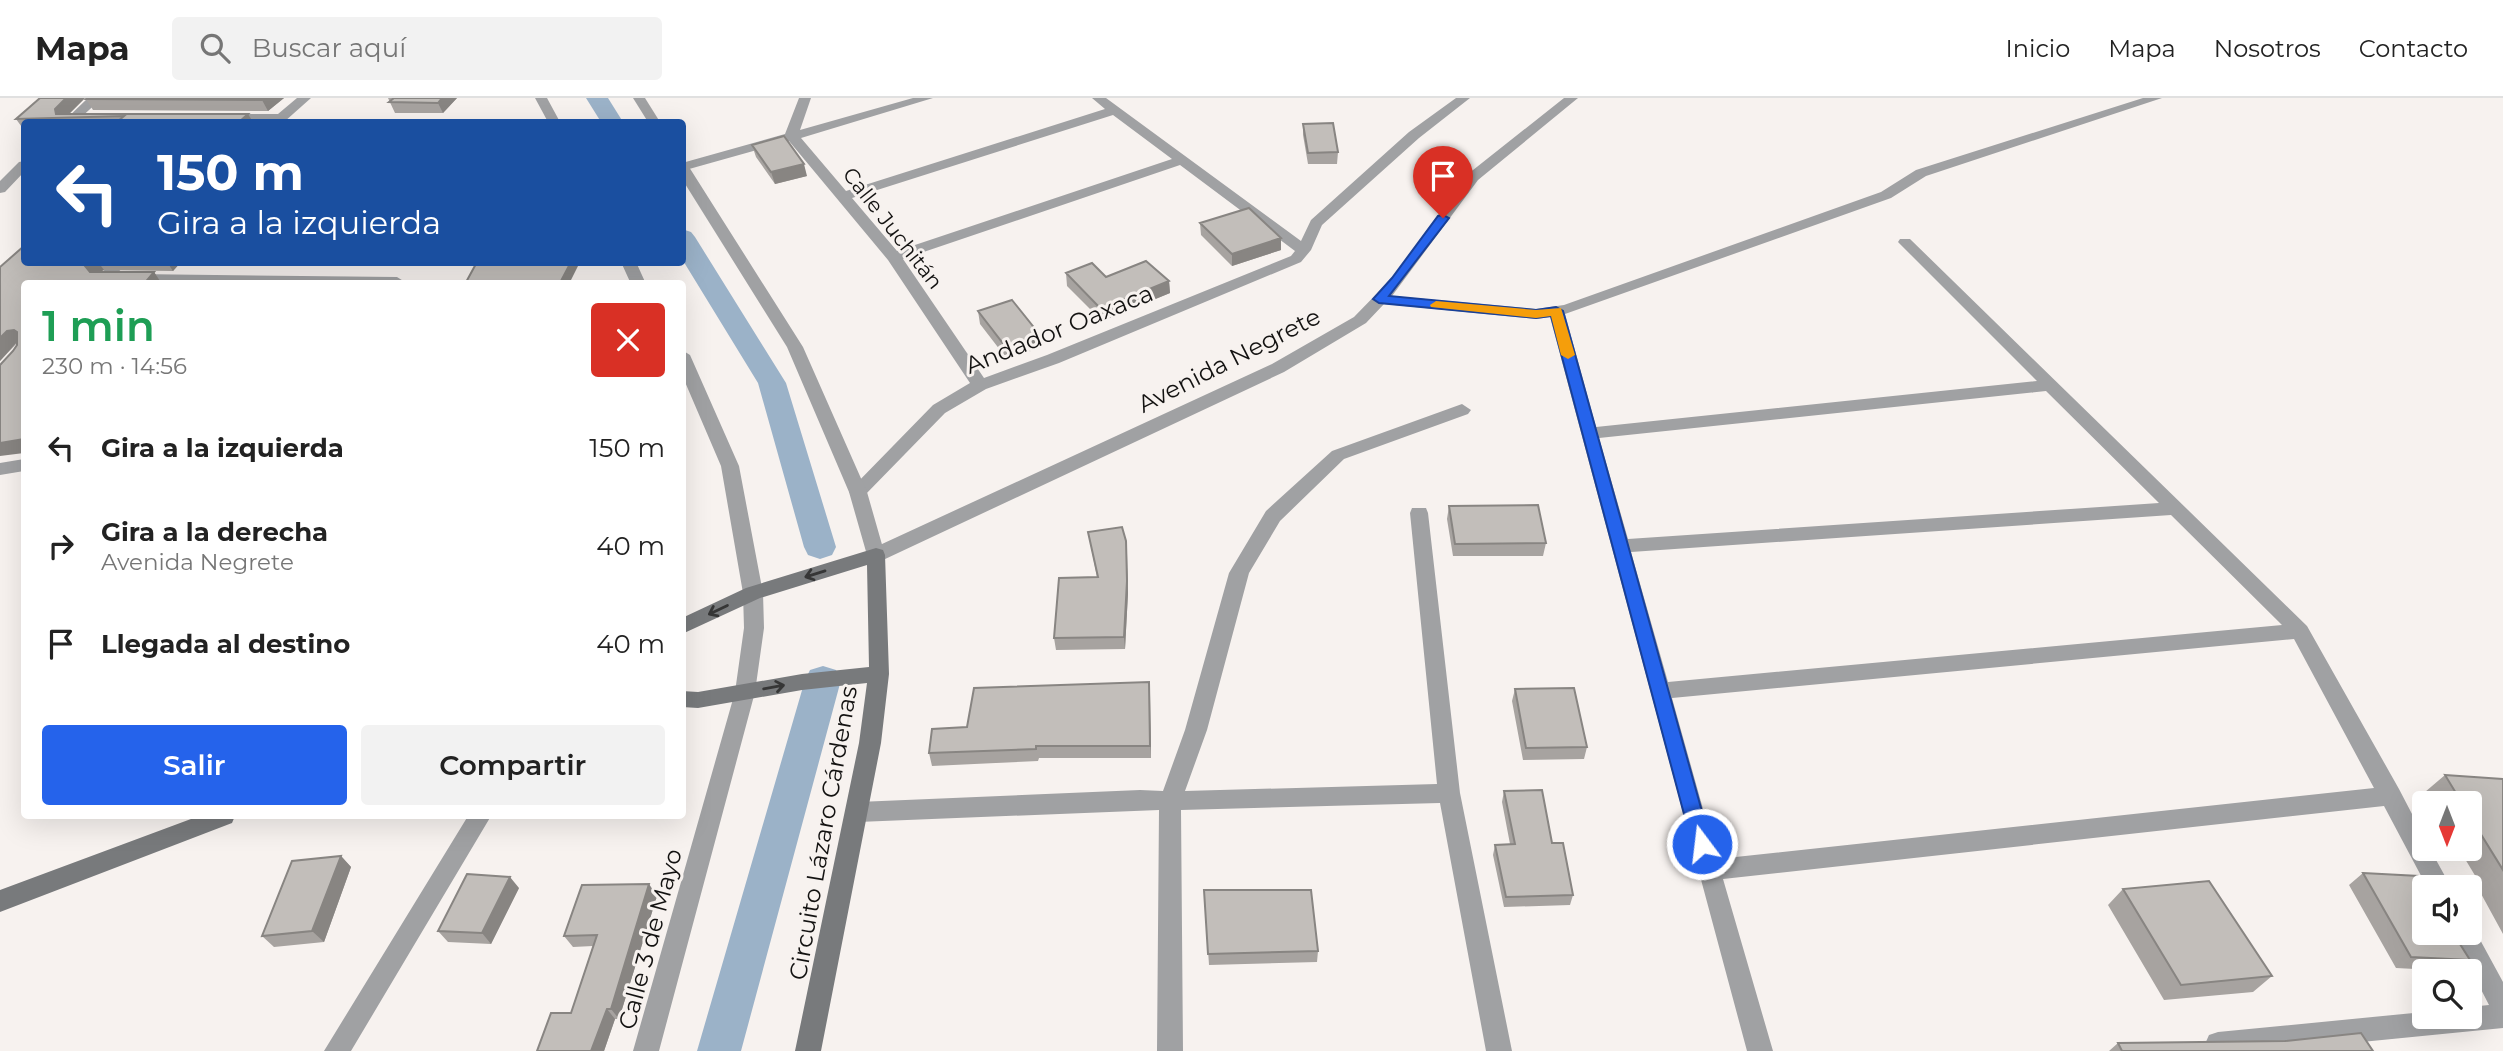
<!DOCTYPE html>
<html lang="es">
<meta charset="utf-8">
<style>
body{margin:0;font-family:Montserrat,sans-serif;background:#f2f2f2;color:#222;height:100vh;display:flex;flex-direction:column;font-size:26px;white-space:nowrap}
*{box-sizing:border-box;margin:0}
p{font-size:23px;color:#767676}
.icon{flex:none;width:38px;height:38px;fill:none;stroke:currentColor;stroke-width:2;stroke-linecap:round;stroke-linejoin:round}
.map{position:relative;flex:1;overflow:hidden}
.drawer{position:absolute;left:21px;top:182px;width:665px;height:539px;display:flex;flex-direction:column;background:#fff;border-radius:7px;box-shadow:0 7px 28px #0002}
.drawer>*{flex:none}
.guide{position:absolute;left:21px;top:21px;width:665px;height:147px;border-radius:7px;box-shadow:0 7px 28px #0002;background:#1a4fa0;color:#fff;overflow:hidden}
.needle{width:46px;rotate:180deg}
.controls{position:absolute;left:2412px;top:693px;display:grid;gap:14px}
.controls a{display:grid;place-items:center;width:70px;height:70px;border-radius:7px;background:#fff;box-shadow:0 7px 28px #0002;font-size:35px}
.pin{position:absolute;display:grid;place-items:center;width:60px;height:60px;color:#fff;margin:-72px -30px;border-radius:50% 50% 50% 0;rotate:-45deg;box-shadow:0 0 7px #0007}
.pin .icon{rotate:45deg}
.me{position:absolute;width:77px;margin:-38px;rotate:345deg;stroke-linejoin:round;filter:drop-shadow(0 0 5px #0008)}
.turn{display:flex;align-items:center;gap:24px;height:147px;padding:0 21px;font-size:32px}
.turn .icon{width:91px;height:91px;stroke-width:2.5}
.turn b{display:block;font-size:49px;line-height:60px}
.round{display:grid;place-items:center;flex:none;width:74px;height:74px;border-radius:7px;background:#f2f2f2}
.overview{display:flex;align-items:center;justify-content:space-between;height:119px;padding:0 21px}
h1{font-size:42px;font-weight:600;line-height:52px;color:#1e9e55}
.action{display:flex;gap:14px;margin-top:auto;padding:14px 21px}
.action a{flex:1;height:80px;border-radius:7px;background:#2563eb;color:#fff;font-size:28px;font-weight:600;line-height:80px;text-align:center}
.action a+a{background:#f2f2f2;color:#222}
ul{padding:0;list-style:none}
li{display:flex;align-items:center;gap:21px;height:98px;padding:0 21px}
li div{flex:1}
li b{display:block;font-size:26px}
li em{font-style:normal}
header{display:flex;align-items:center;gap:42px;box-sizing:border-box;height:98px;padding:0 35px;background:#fff;border-bottom:2px solid #e0e0e0}
header strong{font-size:33px}
nav{display:flex;gap:38px;margin-inline-start:auto;font-size:24px}
.search{width:490px;height:63px;background:#f2f2f2;display:flex;align-items:center;gap:18px;box-sizing:border-box;padding:0 24px;border-radius:7px;color:#767676;font-size:26px}
.map>svg:first-child{display:block}
.lines{fill:none;stroke-linecap:round;stroke-linejoin:round}
.canal{fill:#9bb2c8;fill-rule:evenodd}
.minor{fill:#a0a1a3;fill-rule:evenodd}
.tertiary{fill:#a0a1a3;fill-rule:evenodd}
.secondary{fill:#787a7c;fill-rule:evenodd}
.wall{fill:#a7a3a0}
.shaded-wall{fill:#888582}
.building{fill:#c2beba;stroke:#888582;stroke-width:2}
.oneway{stroke:#363636}
.route{fill:#2563eb;stroke:#184099;stroke-width:2}
.slow{fill:#f59e0b}
.labels{text-anchor:middle;dominant-baseline:central;stroke-width:6;stroke-linejoin:round;paint-order:stroke}
.far-street-label{font-size:21px;fill:#131211;stroke:#f7f2ef}
.street-label{font-size:24px;fill:#131211;stroke:#f7f2ef}
</style>
<header>
<strong>Mapa</strong>
<div class="search"><svg class="icon" aria-label="search" viewBox="0 0 24 24"><circle cx="10" cy="10" r="6"/><path d="M15 15l6 6"/></svg>Buscar aquí</div>
<nav><a>Inicio</a><a>Mapa</a><a>Nosotros</a><a>Contacto</a></nav>
</header>
<div class="map">
<svg width="2503" height="953" viewBox="0 0 2503 953">
<rect width="100%" height="100%" fill="#f7f2ef"/>
<g class="lines">
<!-- canal -->
<path class="canal" d="M586,0H608L623,24H601Z
M682,131L691,134L695,139L786,285L836,449L832,457L820,461L808,457L804,449L758,285L682,161Z
M823,568L836,572L841,582L741,953H697L805,582L810,572Z"/>
<!-- minor -->
<path class="minor" d="M88,0H102L76,24H63Z
M297,0H311L284,24H224L217,20L224,16H278Z
M799,0H811L800,32L913,0H933L801,40L846,93L1105,11L1092,0H1106L1301,143L1311,122L1409,34L1456,0H1470L1419,40L1322,127L1311,152L1301,164L1059,265L986,291L945,315L864,398H852L849,394L852,390L933,307L970,285L888,162L789,43L682,73V65L785,36ZM1113,17L1172,61L897,153L852,100ZM1180,67L1295,153L1291,158L1047,257L984,280L903,161Z
M1564,0H1578L1478,82L1392,198L1536,211L1564,207L1881,94L1916,72L2143,0H2162L1926,78L1891,100L1565,216L1596,329L2037,283L1898,144L1900,141H1910L2307,528L2399,691L2424,739V751H2430L2451,789H2427L2384,708L1723,781L1773,953H1747L1550,219L1536,221L1384,206L1366,225L1284,274L883,462H869L867,457L869,452L1272,266L1354,219L1392,180L1468,76ZM2046,293L2159,405L1628,441L1599,340ZM2171,417L2282,527L1668,584L1631,454ZM2294,541L2374,690L1717,761L1672,600Z
M24,63V74L5,94L0,95V83L19,64Z
M112,164H128L107,186H91Z
M133,176L397,179L405,184H128L125,181L128,178Z
M1462,306L1471,312L1468,316L1344,361L1280,423L1249,475L1207,632L1185,693L1437,686L1410,415L1412,410H1426L1428,415L1460,695L1512,953H1486L1440,705L1181,712L1183,953H1157L1159,712L858,724L850,721L847,714L850,707L858,704L1140,692L1163,693L1185,632L1229,475L1266,413L1332,353Z
M24,361V373L0,377V365Z
M468,718H491L351,953H324Z
M2469,826L2472,827L2503,884V930L2272,953H2208L2205,946L2209,937L2218,934L2424,914V919H2469V909L2489,907L2452,835H2469Z"/>
<!-- tertiary -->
<path class="tertiary" d="M535,0H547L560,24H548Z
M633,0H645L660,24H648Z
M682,65L689,69L803,249L867,394L885,457L883,462H869L867,457L849,394L787,249L682,81Z
M621,164H636L646,186H631Z
M682,252L690,257L739,368L763,495L764,530L755,594L659,953H633L735,594L744,530L743,495L721,368L682,277Z"/>
<!-- secondary -->
<path class="secondary" d="M876,450L883,452L885,457L889,576L881,645L821,953H795L859,645L867,585L802,592L698,610L682,609V593L698,594L802,576L869,569L867,467L760,500L682,536V520L746,490Z
M199,718H235L232,725L0,814V792Z"/>
</g>
<!-- wall -->
<path class="wall" d="M85,0L69,16L253,24H24V32L16,21Z
M87,0H284L268,13L93,12L86,1Z
M388,0H457L443,15H395Z
M1303,26L1338,54L1337,66H1308L1303,37Z
M752,47L807,78L775,86L756,59Z
M1200,125L1281,140V152L1232,168L1201,137Z
M24,164H181L173,173L104,172L100,174H154L162,186H24V355L13,253L17,247V245L0,263V169Z
M1066,175L1106,179L1169,183L1170,195L1102,223L1067,188Z
M978,213L1040,237L1042,249L1007,261L980,226Z
M1449,408L1546,445L1543,458H1453L1447,421Z
M1088,434L1127,455L1128,495L1125,551L1056,552L1054,540L1097,479Z
M1149,584L1151,660H1039L1038,663L932,668L929,655L967,629Z
M1515,591L1587,649L1584,661L1523,662L1512,603Z
M2445,677L2503,681V836L2479,792L2482,789L2459,751H2469V705H2432L2425,694Z
M1504,693L1552,745L1573,797L1570,807L1504,809L1493,757L1495,747L1510,746L1502,704Z
M341,758L351,769L324,844L274,849L262,838Z
M2363,775L2470,862L2454,873L2396,870L2349,787Z
M519,790L491,846L448,844L438,833Z
M2123,791L2272,878L2253,894L2164,902L2108,807Z
M1204,792L1318,853L1317,864L1209,867Z
M657,798L619,921H615L604,953H537L571,915L593,848L573,849L564,838Z
M2118,945L2373,953H2109Z"/>
<!-- shaded-wall -->
<path class="shaded-wall" d="M66,0H85L65,20L56,16L55,11Z
M265,0H284L268,13L262,2Z
M442,0H457L443,15L438,5Z
M248,16L253,24H239Z
M804,66L807,78L775,86L771,74Z
M1281,140V152L1232,168V156Z
M88,164H98L104,172L97,175L93,180L85,168Z
M167,164H181L173,173Z
M571,164H580L569,186L561,183Z
M154,174L162,186H144Z
M1169,183L1170,195L1102,223L1101,211Z
M14,232L24,243L16,245L0,263V240L7,233Z
M1040,237L1042,249L1007,261L1005,248Z
M24,341V355L0,358V345Z
M1126,443L1128,495L1125,551L1124,539Z
M1149,584L1150,596L1151,660L1150,648Z
M341,758L351,769L324,844L312,833Z
M510,779L519,790L491,846L482,835Z
M649,786L657,798L619,921L611,911Z
M607,911L615,921L604,953H591Z"/>
<!-- building -->
<path class="building" d="M40,0H66L55,11L56,16H248L239,24H117L124,18L16,21Z
M87,0H265L262,2L86,1Z
M394,0H442L438,5L389,4Z
M1333,25L1338,54L1308,55L1303,26Z
M784,38L804,66L771,74L752,47Z
M1249,110L1281,140L1232,156L1200,125Z
M24,148V164H88L85,168L90,174H154L144,186H24V341L0,345V267L13,253L17,247V234L14,232L7,233L0,240V169Z
M1146,163L1169,183L1101,211L1066,175L1092,165L1106,179Z
M477,164H571L561,183H610L609,186H465Z
M1012,202L1040,237L1005,248L978,213Z
M1538,407L1546,445L1455,446L1449,408Z
M1122,429L1126,443L1127,483L1124,539L1054,540L1059,480L1098,479L1088,434Z
M1149,584L1150,648H1036V651L929,655L932,631L967,629L974,590Z
M1574,590L1587,649L1526,650L1515,591Z
M2445,677L2503,681V772L2469,717V705H2462Z
M1542,692L1552,745H1563L1573,797L1506,799L1495,747L1515,746L1504,693Z
M341,758L312,833L262,838L292,763Z
M2363,775L2419,778L2426,789H2424V835H2453L2470,862L2411,859Z
M467,776L510,779L482,835L438,833Z
M2209,783L2272,878L2181,887L2123,791Z
M649,786L611,911H607L591,953H537L551,915H571L597,837L564,838L582,787Z
M1204,792H1311L1318,853L1208,856Z
M2361,935L2373,953H2122L2118,945L2285,943Z"/>
<!-- one-way arrows -->
<defs><path id="oneway-shaft" d="M-6 0H5M1.5-3L5.5 0L1.5 3" fill="none" stroke-width="1.6" stroke-linecap="round" stroke-linejoin="round" transform="scale(1.75)"/></defs>
<g class="oneway">
<use href="#oneway-shaft" transform="translate(815 476) rotate(163)"/>
<use href="#oneway-shaft" transform="translate(718 512) rotate(154)"/>
<use href="#oneway-shaft" transform="translate(774 589) rotate(-10)"/>
</g>
<!-- route -->
<path class="route" d="M1443,117L1449,120L1389,198L1536,212L1556,209L1563,213L1711,746L1709,752L1702,754L1695,752L1692,746L1551,218L1536,220L1379,205L1373,201L1392,180L1438,118Z"/>
<!-- slow -->
<path class="slow" d="M1436,203L1536,212L1561,210L1575,257L1568,261L1561,257L1551,218L1536,220L1431,209L1430,207Z"/>
<g class="labels">
<!-- far-street labels -->
<g class="far-street-label">
<text transform="translate(893 130) rotate(52)">Calle Juchitán</text>
</g>
<!-- street labels -->
<g class="street-label">
<text transform="translate(1059 231) rotate(-22)">Andador Oaxaca</text>
<text transform="translate(1229 262) rotate(-27)">Avenida Negrete</text>
<text transform="translate(823 735) rotate(-80)">Circuito Lázaro Cárdenas</text>
<text transform="translate(650 841) rotate(-75)">Calle 3 de Mayo</text>
</g>
</g>
</svg>
<div class="controls">
<a><svg class="needle" viewBox="-14 -14 28 28"><path d="M0-13l5 13h-10z" fill="#e53935"/><path d="M0 13l5-13h-10z" fill="#767676"/></svg></a>
<a><svg class="icon" aria-label="sound" viewBox="0 0 24 24"><path d="M4 9h4l5-4v14l-5-4H4zM17 9q2 3 0 6"/></svg></a>
<a><svg class="icon" aria-label="search" viewBox="0 0 24 24"><circle cx="10" cy="10" r="6"/><path d="M15 15l6 6"/></svg></a>
</div>
<div class="pin" style="left:1443px;top:120px;background:#d93025"><svg class="icon" aria-label="arrive" viewBox="0 0 24 24"><path d="M6 21V4h12l-3 4 3 4H6"/></svg></div>
<svg class="me" style="left:1702px;top:746px" viewBox="-20 -20 40 40"><circle r="17" fill="#2563eb" stroke="#fff" stroke-width="3"/><path d="M0-11L8 9 0 5-8 9z" fill="#fff"/></svg>
<div class="guide">
<div class="turn"><svg class="icon" aria-label="left" viewBox="0 0 24 24"><path d="M17 20v-9H6M10 6l-5 5 5 5"/></svg><div><b>150 m</b>Gira a la izquierda</div></div>
</div>
<section class="drawer">
<div class="overview"><div><h1>1 min</h1><p>230 m · 14:56</p></div><a class="round" style="background:#d93025;color:#fff"><svg class="icon" aria-label="close" viewBox="0 0 24 24"><path d="M6 6l12 12M18 6L6 18"/></svg></a></div>
<ul>
<li><svg class="icon" aria-label="left" viewBox="0 0 24 24"><path d="M17 20v-9H6M10 6l-5 5 5 5"/></svg><div><b>Gira a la izquierda</b></div><em>150 m</em></li>
<li><svg class="icon" aria-label="right" viewBox="0 0 24 24"><path d="M7 20v-9h11M14 6l5 5-5 5"/></svg><div><b>Gira a la derecha</b><p>Avenida Negrete</p></div><em>40 m</em></li>
<li><svg class="icon" aria-label="arrive" viewBox="0 0 24 24"><path d="M6 21V4h12l-3 4 3 4H6"/></svg><div><b>Llegada al destino</b></div><em>40 m</em></li>
</ul>
<div class="action"><a>Salir</a><a>Compartir</a></div>
</section>
</div>
